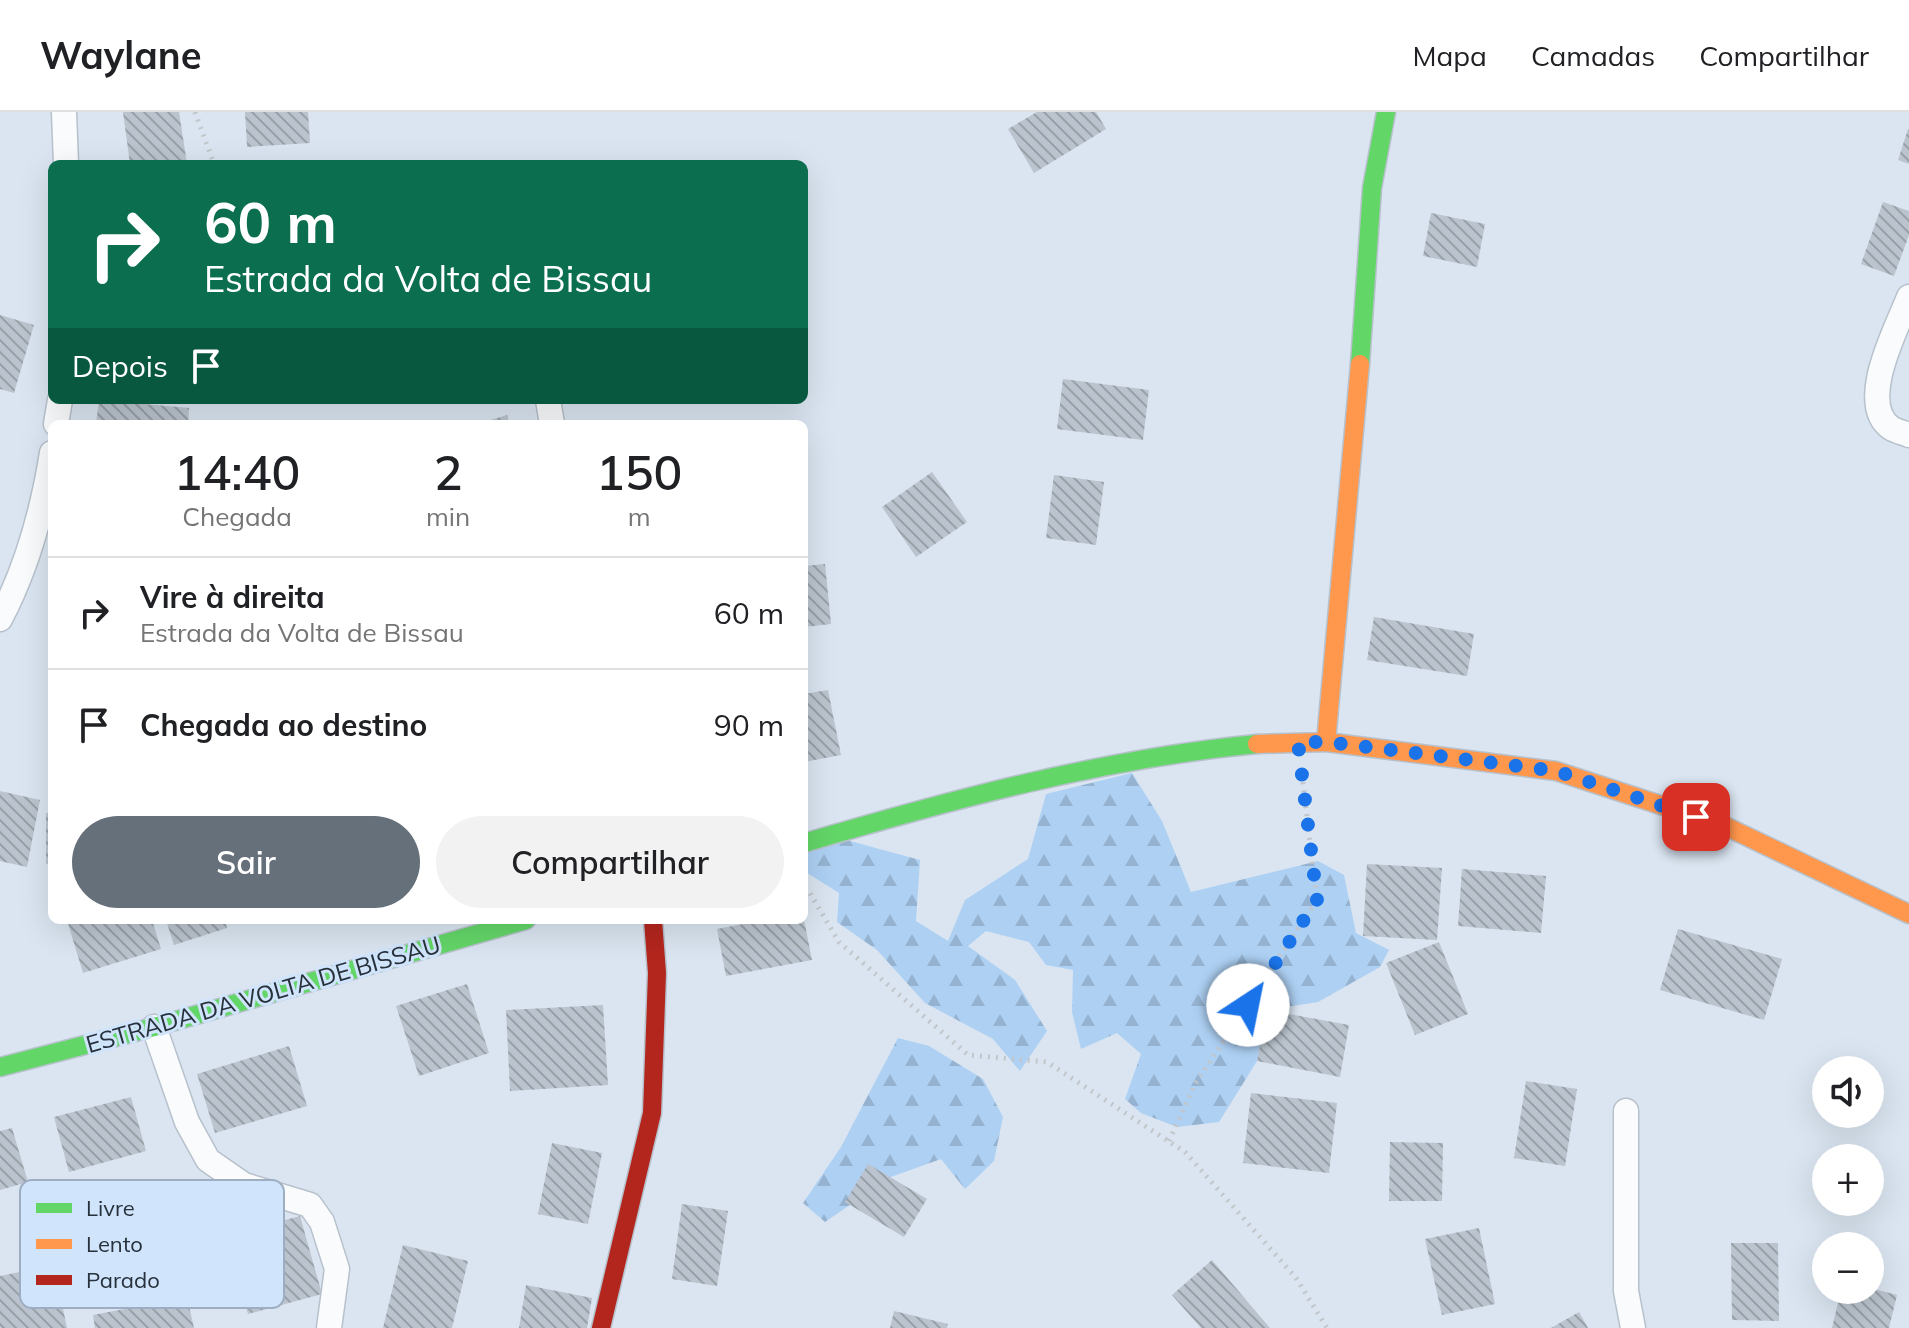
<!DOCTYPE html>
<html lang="pt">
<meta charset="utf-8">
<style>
body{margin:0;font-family:Mulish,sans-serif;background:#f2f2f2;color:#202124;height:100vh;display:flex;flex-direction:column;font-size:30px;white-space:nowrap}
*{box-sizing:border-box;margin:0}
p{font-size:26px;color:#757577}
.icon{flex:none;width:44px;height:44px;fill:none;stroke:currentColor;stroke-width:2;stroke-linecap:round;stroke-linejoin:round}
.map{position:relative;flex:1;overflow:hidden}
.panel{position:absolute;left:48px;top:308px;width:760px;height:504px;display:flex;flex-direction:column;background:#fff;border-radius:12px;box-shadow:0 8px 32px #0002}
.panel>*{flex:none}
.banner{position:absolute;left:48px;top:48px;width:760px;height:244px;border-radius:12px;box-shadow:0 8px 32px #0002;background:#0b6e4f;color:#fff;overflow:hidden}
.fabs{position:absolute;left:1812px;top:944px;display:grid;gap:16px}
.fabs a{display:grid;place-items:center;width:72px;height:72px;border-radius:50%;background:#fff;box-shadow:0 8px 32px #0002;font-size:40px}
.pin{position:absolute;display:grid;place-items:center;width:68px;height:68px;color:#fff;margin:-34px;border-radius:16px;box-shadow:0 4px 12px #0006}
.me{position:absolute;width:88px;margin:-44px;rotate:34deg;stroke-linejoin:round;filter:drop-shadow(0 0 6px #0008)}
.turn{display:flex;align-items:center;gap:28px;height:168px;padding:0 24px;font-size:36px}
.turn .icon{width:104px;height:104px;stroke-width:2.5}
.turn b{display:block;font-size:56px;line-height:68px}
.then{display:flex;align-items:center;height:76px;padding:0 24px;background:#0003;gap:16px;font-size:30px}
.eta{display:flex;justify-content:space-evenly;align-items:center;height:136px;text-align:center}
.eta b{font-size:48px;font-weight:600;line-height:56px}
.cta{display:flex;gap:16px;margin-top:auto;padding:16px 24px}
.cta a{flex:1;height:92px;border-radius:48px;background:#66707b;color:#fff;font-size:32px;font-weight:600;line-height:92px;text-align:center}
.cta a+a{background:#f2f2f2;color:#202124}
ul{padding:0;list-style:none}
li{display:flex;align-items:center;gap:24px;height:112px;padding:0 24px;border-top:2px solid #e0e0e0}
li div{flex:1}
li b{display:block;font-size:30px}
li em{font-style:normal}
header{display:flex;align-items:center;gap:48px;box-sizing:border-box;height:112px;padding:0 40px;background:#fff;border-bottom:2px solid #e0e0e0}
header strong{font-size:38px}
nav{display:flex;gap:44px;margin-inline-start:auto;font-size:28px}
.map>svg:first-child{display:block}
.forest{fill:url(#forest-firs)}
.building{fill:url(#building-back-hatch)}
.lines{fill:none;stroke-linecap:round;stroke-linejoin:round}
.street-casing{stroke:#b7c1cb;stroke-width:27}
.fast-casing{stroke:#b7c1cb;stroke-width:21}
.slow-casing{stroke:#b7c1cb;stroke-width:21}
.jam-casing{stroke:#b7c1cb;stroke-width:21}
.path{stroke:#c2c6cb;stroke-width:5;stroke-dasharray:2 6;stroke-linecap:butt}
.street{stroke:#f9fbfd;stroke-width:24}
.fast{stroke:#63d668;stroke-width:18}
.slow{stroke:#ff974d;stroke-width:18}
.jam{stroke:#b3261e;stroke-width:18}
.route{stroke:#1a73e8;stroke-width:14;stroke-dasharray:0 25.2}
.labels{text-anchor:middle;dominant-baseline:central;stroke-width:6;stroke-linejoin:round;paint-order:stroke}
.street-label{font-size:24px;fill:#27313c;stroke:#d0e4fb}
.key{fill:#d0e4fb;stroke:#9daec2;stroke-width:2}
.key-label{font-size:22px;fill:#27313c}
</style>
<header>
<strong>Waylane</strong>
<nav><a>Mapa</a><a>Camadas</a><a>Compartilhar</a></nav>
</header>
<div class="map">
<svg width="1909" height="1216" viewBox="0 0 1909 1216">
<defs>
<pattern id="forest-firs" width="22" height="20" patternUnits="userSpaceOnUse" patternTransform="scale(2)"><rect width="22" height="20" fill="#add0f3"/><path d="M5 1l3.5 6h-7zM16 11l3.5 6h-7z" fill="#95b3d1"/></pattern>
<pattern id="building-back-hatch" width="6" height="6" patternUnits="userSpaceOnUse" patternTransform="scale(2)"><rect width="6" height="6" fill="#bbc4ce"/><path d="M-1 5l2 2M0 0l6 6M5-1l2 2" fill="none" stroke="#98a0a8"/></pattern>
</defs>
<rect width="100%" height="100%" fill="#dae5f1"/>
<!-- forest -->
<path class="forest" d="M1132,661L1162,709L1191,780L1318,749L1344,763L1356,821L1389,838L1380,855L1318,890L1267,898L1257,949L1219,1010L1177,1015L1141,1001L1125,987L1141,942L1117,921L1081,937L1072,900L1073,858L1046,853L1029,830L986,819L968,834L1015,868L1047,919L1020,959L993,927L925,891L877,838L837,810L839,781L804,759V740L839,726L920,748L916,809L948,829L965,788L1028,747L1046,682Z
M898,926L929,934L983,967L1003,1005L994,1049L965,1077L941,1047L891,1065L825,1110L803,1091L841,1035Z"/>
<!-- building -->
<path class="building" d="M123,0H179L187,52H130Z
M245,0H308L310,31L247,35Z
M1037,0H1096L1106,17L1034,61L1008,17Z
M1908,17H1909V52L1898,48Z
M1883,90L1909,99V123L1894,164L1861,152Z
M1431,101L1485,112L1477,155L1423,144Z
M0,203L34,213L14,281L0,277Z
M1063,267L1149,278L1143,328L1057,317Z
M99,288L189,296L188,312H96Z
M507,303L510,312H481V311Z
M932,360L967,410L916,445L882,395Z
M1054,363L1104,370L1096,433L1046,426Z
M825,452L831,512L804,515V454Z
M1374,505L1474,522L1467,564L1367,548Z
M828,578L841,643L804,650V582Z
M0,679L40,688L27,755L0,749Z
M46,701H52V752H46Z
M1367,752L1442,756L1437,828L1363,824Z
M1462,757L1546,764L1541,821L1458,814Z
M67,808H152L161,837L83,861Z
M166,808H225L227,816L174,833Z
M764,808H804L812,848L726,864L717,817Z
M1678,817L1782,847L1764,908L1660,878Z
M1439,830L1468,902L1415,923L1386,851Z
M467,872L489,941L419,964L396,894Z
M603,893L608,973L510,979L506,898Z
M1267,898L1349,913L1340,965L1257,949Z
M289,934L307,994L215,1021L197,962Z
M1526,969L1577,977L1565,1054L1514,1046Z
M1251,981L1337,991L1329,1061L1243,1051Z
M131,985L146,1039L69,1060L54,1005Z
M12,1016L28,1070L0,1078V1019Z
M1390,1030L1443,1031L1442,1089H1389Z
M552,1031L602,1041L588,1112L538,1102Z
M868,1052L927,1087L904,1125L845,1090Z
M682,1092L728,1099L717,1174L672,1167Z
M300,1104L322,1182L248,1202L226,1124Z
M1479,1116L1495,1192L1442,1203L1425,1127Z
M1731,1131H1778L1779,1209L1732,1208Z
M403,1133L468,1149L452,1216H383Z
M1212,1148L1270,1216H1201L1172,1183Z
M54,1153L67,1216H0V1164Z
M526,1173L592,1186L587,1216H519Z
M1870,1176L1897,1183L1889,1216H1832L1841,1178Z
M187,1185L194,1216H95L93,1203Z
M894,1199L948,1212L947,1216H890Z
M1579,1200L1588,1216H1551Z"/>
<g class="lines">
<!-- street casing -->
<g class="street-casing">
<path id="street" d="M64,0L66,52
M1909,185C1897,216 1856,291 1891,316C1896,319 1904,321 1909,323
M548,288L552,312
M56,312L60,288
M0,507C27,456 43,397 52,341
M154,915L187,1010L208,1048L244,1073L310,1093L322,1110L337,1157L329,1216
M1626,999V1179L1633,1216"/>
</g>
<!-- fast casing -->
<g class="fast-casing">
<path id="fast" d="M1360,252L1372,76L1386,0
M804,731C954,687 1102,647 1257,632
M0,955L154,915L526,808"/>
</g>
<!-- slow casing -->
<g class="slow-casing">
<path id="slow" d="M1326,630L1360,252
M1257,632L1326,630L1556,659L1725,714L1909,802"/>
</g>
<!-- jam casing -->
<g class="jam-casing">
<path id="jam" d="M601,1216L652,1001L657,861L653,808"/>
</g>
<!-- path -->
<path class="path" d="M195,0L214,52
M804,778H808L839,830L968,943L1047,950L1185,1040L1296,1166L1327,1216
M1169,1029L1195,972L1317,788L1302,663"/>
<!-- street -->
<use href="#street" class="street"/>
<!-- fast -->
<use href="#fast" class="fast"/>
<!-- slow -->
<use href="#slow" class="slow"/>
<!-- jam -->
<use href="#jam" class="jam"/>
</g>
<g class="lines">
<!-- route -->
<path class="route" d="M1248,893L1317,788L1298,630H1326L1416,641L1556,659L1696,705"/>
</g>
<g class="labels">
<!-- street labels -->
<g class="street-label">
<text transform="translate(263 882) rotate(-16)">ESTRADA DA VOLTA DE BISSAU</text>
</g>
</g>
<!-- legend -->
<rect x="20" y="1068" width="264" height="128" rx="12" class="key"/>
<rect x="36" y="1091" width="36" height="10" fill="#63d668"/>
<rect x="36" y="1127" width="36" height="10" fill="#ff974d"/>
<rect x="36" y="1163" width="36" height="10" fill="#b3261e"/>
<g class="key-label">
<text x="86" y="1104">Livre</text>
<text x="86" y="1140">Lento</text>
<text x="86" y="1176">Parado</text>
</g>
</svg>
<div class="fabs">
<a><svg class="icon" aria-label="sound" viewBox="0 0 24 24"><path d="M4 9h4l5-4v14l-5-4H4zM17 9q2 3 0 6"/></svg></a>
<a>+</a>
<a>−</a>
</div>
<div class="pin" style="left:1696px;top:705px;background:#d93025"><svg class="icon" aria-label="arrive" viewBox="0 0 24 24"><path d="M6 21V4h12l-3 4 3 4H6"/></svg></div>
<svg class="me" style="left:1248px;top:893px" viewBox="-20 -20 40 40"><circle r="19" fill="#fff"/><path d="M0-13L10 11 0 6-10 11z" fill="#1a73e8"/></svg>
<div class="banner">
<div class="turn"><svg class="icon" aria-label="right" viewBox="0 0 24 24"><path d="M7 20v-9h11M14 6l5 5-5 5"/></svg><div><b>60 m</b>Estrada da Volta de Bissau</div></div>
<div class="then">Depois<svg class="icon" aria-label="arrive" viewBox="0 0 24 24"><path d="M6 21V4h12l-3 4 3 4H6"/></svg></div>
</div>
<section class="panel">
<div class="eta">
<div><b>14:40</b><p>Chegada</p></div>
<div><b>2</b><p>min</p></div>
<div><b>150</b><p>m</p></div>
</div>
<ul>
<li><svg class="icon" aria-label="right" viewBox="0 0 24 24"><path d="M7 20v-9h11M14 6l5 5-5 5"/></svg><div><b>Vire à direita</b><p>Estrada da Volta de Bissau</p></div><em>60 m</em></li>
<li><svg class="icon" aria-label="arrive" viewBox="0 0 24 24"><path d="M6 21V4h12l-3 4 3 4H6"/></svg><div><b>Chegada ao destino</b></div><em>90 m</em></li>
</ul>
<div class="cta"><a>Sair</a><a>Compartilhar</a></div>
</section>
</div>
